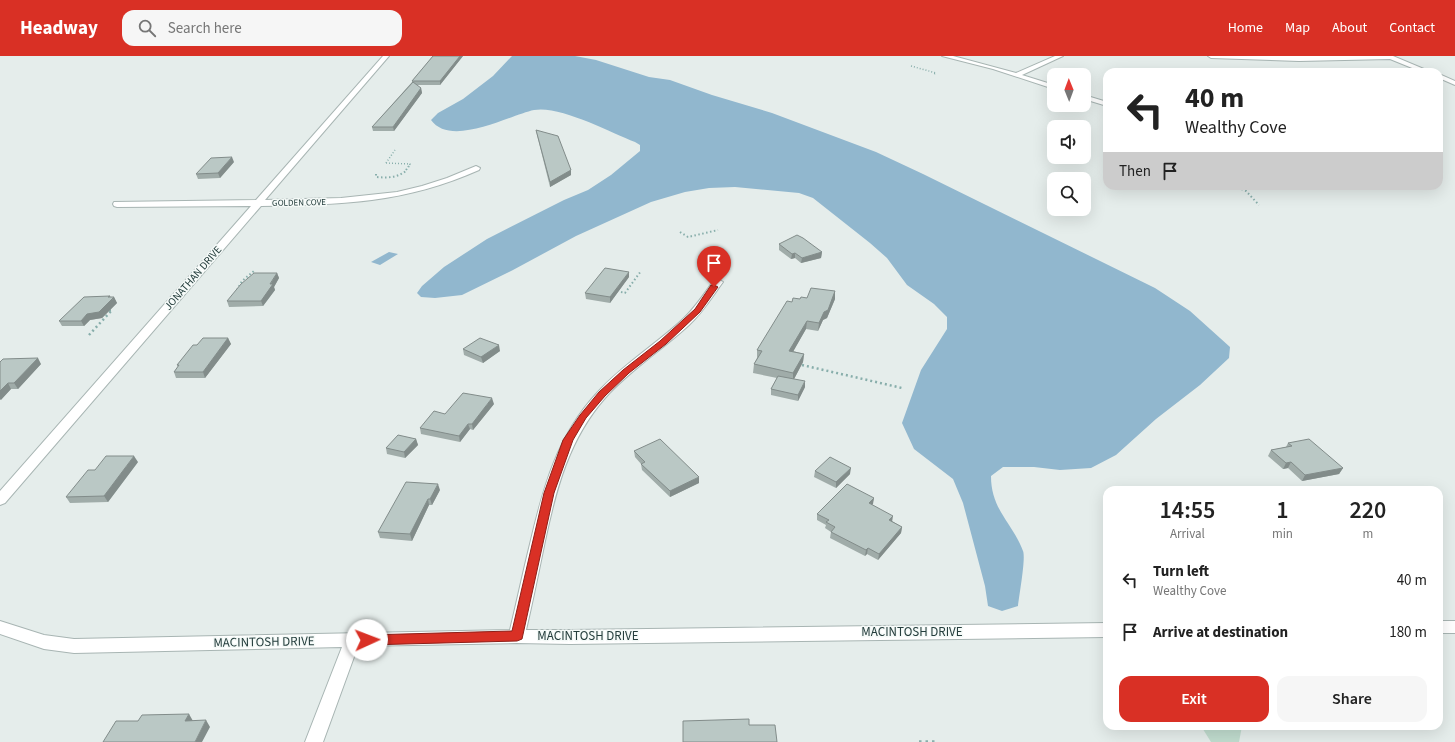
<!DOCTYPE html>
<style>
body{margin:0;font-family:"Source Sans 3",sans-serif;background:#f6f6f6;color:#222;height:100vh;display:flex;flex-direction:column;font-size:15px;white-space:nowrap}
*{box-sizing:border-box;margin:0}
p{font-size:13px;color:#767676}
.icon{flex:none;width:22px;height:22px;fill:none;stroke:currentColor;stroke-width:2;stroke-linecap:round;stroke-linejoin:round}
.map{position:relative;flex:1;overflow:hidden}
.drawer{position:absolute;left:1103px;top:430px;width:340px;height:244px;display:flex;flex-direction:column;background:#fff;border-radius:12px;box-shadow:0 4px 16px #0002}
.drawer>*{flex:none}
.guide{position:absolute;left:1103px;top:12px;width:340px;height:122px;border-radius:12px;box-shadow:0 4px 16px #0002;background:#fff;color:#222;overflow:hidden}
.needle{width:26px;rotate:359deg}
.fabs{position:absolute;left:1047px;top:12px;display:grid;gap:8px}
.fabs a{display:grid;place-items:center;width:44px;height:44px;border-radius:8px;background:#fff;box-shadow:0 4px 16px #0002;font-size:20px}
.pin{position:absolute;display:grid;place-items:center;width:34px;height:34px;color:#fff;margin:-41px -17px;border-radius:50% 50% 50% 0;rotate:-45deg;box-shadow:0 0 4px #0007}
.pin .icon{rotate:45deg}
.me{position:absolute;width:44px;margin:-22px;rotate:88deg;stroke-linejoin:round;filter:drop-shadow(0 0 3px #0008)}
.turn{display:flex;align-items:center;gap:14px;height:84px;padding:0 16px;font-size:18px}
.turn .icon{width:52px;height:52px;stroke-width:2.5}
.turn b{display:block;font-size:28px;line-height:34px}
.then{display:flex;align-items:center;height:38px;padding:0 16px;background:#0003;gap:8px;font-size:15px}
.eta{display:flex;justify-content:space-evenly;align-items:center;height:68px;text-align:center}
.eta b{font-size:24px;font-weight:600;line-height:28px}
.button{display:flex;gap:8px;margin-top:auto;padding:8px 16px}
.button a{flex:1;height:46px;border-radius:12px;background:#d93025;color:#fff;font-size:16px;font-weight:600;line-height:46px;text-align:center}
.button a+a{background:#f6f6f6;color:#222}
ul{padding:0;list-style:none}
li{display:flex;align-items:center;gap:12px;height:52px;padding:0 16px}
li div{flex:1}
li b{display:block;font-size:15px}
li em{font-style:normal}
header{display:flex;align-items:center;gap:24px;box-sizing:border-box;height:56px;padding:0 20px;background:#d93025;color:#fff}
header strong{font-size:19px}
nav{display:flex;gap:22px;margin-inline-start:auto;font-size:14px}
.search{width:280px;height:36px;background:#f6f6f6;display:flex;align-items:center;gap:10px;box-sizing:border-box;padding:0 14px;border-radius:12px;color:#767676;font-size:15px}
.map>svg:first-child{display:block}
.green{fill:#c0dcce}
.water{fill:#91b7ce}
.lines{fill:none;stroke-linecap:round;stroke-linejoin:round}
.street-casing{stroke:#a8b5b3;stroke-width:2}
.path-far3{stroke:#88aeab;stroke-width:1.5;stroke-dasharray:1 2;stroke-linecap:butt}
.path-far2{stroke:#88aeab;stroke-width:2;stroke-dasharray:1.5 2.5;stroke-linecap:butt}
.path-far1{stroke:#88aeab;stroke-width:2.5;stroke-dasharray:2 3;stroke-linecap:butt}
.path{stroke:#88aeab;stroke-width:3.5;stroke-dasharray:2.5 4;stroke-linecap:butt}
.street{fill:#fff;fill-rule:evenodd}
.wall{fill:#a0aca9}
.shaded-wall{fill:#828c8a}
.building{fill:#bac8c5;stroke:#828c8a}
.route{fill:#d93025;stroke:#8d1f18}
.labels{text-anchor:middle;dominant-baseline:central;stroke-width:3;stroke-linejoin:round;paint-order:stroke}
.far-street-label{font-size:9px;fill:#253e3d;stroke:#f5faf8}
.street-label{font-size:11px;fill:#253e3d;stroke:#f5faf8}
.near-street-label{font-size:13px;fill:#253e3d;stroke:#f5faf8}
</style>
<header>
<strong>Headway</strong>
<div class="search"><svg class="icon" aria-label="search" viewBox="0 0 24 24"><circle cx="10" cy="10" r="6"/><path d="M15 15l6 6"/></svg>Search here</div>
<nav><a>Home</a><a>Map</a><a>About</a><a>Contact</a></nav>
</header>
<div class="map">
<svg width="1455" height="686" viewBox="0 0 1455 686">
<rect width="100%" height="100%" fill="#e5edeb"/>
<!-- green -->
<path class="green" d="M1201,670H1242L1239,686H1211Z"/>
<!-- water -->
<path class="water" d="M512,0H575L596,4L649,21L670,24L712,39L772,57L876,96L923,118L1155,232L1190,255L1230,291L1229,302L1200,329L1156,363L1116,399L1091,412L1060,414L1034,411H1003L991,420C991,454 1012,466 1023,495C1026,502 1019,540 1018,550L1002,555L988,550L985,530L963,447L953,423L914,393L902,367L921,314L947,273V261L934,248L907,229L887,202L870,187L813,142L799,137L735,131L709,132L685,136L651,146L576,180L513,214L462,239L435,242L421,241L417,237L422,230L444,211L487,183L564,144L588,134L611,119L640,95V89L635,86C610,76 559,49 534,54C510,59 451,92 431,64L438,57L463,43L493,20Z
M389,196L398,198L380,209L371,206Z"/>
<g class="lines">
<!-- street casing -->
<g class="street-casing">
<path id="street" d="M383,0H389L265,144L341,142L397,136L422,130L447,122L476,110L480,112L479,114C405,147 340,149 261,150L5,447L0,449V435L251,150L117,151L114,150L113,148L114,146L256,144Z
M942,0H953L1016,17L1055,0H1063L1022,19L1054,29V33L993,13Z
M1208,0H1393L1431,16H1422L1390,3L1299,5L1211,2Z
M1439,18L1455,25V29L1439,22Z
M1084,39L1107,46V50L1084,43Z
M718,223L723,226C712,241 703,256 689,269C662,294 630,314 605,342C569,383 556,433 545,485C539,514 533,544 526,574H570L1107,567V581L570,588L517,587L358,590L323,686H305L342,591L74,597L44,593L0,578V565L44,579L74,583L510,574C517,545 523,516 530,488C543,432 557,380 597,337C622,309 655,289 682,264C695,252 704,238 714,224Z
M1439,565H1455V577H1439Z"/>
</g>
<!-- path-far3 -->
<path class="path-far3" d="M911,10L936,17L934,18
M386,107L410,108L408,111
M386,107L395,94"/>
<!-- path-far2 -->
<path class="path-far2" d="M406,114L409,110
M376,118V121C387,122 398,122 407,114
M1234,130L1246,135L1259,149
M680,176L688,181L718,174
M237,234L242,225L254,215
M621,236L625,237L641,215
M109,254H112"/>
<!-- path-far1 -->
<path class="path-far1" d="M89,279L112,254H109
M802,309L902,332"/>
<!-- path -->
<path class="path" d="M919,686H938"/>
<!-- street -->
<use href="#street" class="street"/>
</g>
<!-- wall -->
<path class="wall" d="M433,0H463L440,29H416L421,32L422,37L394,75H373L372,71L412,26V25Z
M536,74L571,114V119L550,131L537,79Z
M234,106L220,122L198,123L196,118Z
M779,188L822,196L821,202L801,207L795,202L791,203L779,194Z
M277,217L279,222L274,231L275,234L263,250L229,251L227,245Z
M629,221L610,247L586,243L585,237Z
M835,235V243L827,262L823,264L818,275L806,273L793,295L804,298L803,306L794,323L805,331L798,345L771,339V333L777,322L753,317L754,308L757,302V294L792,246L807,242Z
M110,241H114L117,247L102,262L90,264L84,270H62L59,265Z
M228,282L231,288L205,322H176L174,316L178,311L177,309L197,289Z
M463,293L500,295L483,307L464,299Z
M0,306L41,308L18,333H11L0,344Z
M494,348L473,374L470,373L460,386L421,378L420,372L445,358Z
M416,383L418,389L405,402L387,398L386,392Z
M1288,387L1343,412L1339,418L1302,425L1288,412L1283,413L1268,400L1271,394L1286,391Z
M634,395L699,427L670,441L642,414L641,408L635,401Z
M138,406L108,446L70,447L66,441Z
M815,415L850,418L836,432L814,421Z
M440,434L432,449H429L412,485L380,482L378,476Z
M874,442L872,449L892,465L902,471L901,477L878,504L867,498L865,500L830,482L831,476L825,472L826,469L817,464V458Z"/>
<!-- shaded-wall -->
<path class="shaded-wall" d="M460,0H463L440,29V25Z
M421,32L422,37L394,75L393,71Z
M232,101L234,106L220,122L218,117Z
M571,114V119L550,131V126Z
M822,196L821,202L801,207L802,202Z
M795,197V202L791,203L792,198Z
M629,216V221L610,247V241Z
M277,217L279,222L274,231L275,234L263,250L261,245Z
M835,235V243L827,262L823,264L818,275L819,267L824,256Z
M110,240L112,244L114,241L117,247L102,262L90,264L84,270L81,265L87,258Z
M807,265L806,273L789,303V295Z
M228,282L231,288L205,322L203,316Z
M499,289L500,295L483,307L481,301Z
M804,298L803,306L793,325V317Z
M38,302L41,308L18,333L14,327Z
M805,325V331L798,345V339Z
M8,327L11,333L1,344L0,343V335Z
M492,342L494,348L473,374L472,368Z
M468,368L470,373L460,386L459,380Z
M416,383L418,389L405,402L404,396Z
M134,400L138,406L108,446L104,440Z
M1291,406L1288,412L1283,413L1286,407Z
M851,412L850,418L836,432V426Z
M1343,412L1339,418L1302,425L1305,419Z
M699,421V427L670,441V435Z
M438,428L440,434L432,449L430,443Z
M874,442L873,448L868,453L869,447Z
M428,443L429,449L412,485L410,478Z
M893,460L892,466L889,464Z
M902,471L901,477L878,504L879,498Z
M868,492L867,498L865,500L866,494Z
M189,658L193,665H185Z
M206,664L210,671L202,686H195Z"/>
<!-- building -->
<path class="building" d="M433,0H460L440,25H412Z
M413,26L421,32L393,71H372Z
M536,74L558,80L571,114L550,126Z
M232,101L218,117L196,118L211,102Z
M797,179L803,182L822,196L802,202L795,197L792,198L779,188Z
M605,212L629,216L610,241L585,237Z
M254,217H277L270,228H273L261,245H227L241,228Z
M811,232L835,235L828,254L824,256L819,267L807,265L789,295L804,298L793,317L754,308L762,295L757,294L787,245L792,246L793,242L800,243L801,241L807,242Z
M110,240L108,241H114L99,256L87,258L81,265H59L84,241Z
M203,282H228L203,316H174L179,309H177L193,289H197Z
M480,282L499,289L481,301L463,293Z
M38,302L14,327H8L0,335V306L3,303Z
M778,320L805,325L798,339L771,333Z
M463,337L492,342L472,368H468L459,380L420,372L434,355L445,358Z
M398,379L416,383L404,396L386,392Z
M660,383L699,421L670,435L641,408L645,406L634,395Z
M1309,383L1343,412L1305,419L1291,406L1286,407L1271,394L1292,390L1288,387Z
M106,400H134L104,440L66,441L88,414H95Z
M830,401L851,412L836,426L815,415Z
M406,426L438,428L430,443H428L410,478L378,476Z
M847,428L874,442L869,447L893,460L889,464L902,471L879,498L868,492L866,494L831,476L835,471L826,466L829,464L817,458Z
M189,658L185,665L206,664L195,686H103L116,665H138L142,659Z
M749,663V669H775L777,686H683V665Z"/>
<!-- route -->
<path class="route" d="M711,229H714L718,231L700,256L666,288L629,317L605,340L586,362L573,384L554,437L522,583L517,585L367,589L363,588L361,584L363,581L367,579L512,575L544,437L563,384L580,359L599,336L623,314L660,285L695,253Z"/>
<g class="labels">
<!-- far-street labels -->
<g class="far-street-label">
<text transform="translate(299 147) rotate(-1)">GOLDEN COVE</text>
</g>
<!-- street labels -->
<g class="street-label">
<text transform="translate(193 222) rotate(-49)">JONATHAN DRIVE</text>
</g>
<!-- near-street labels -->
<g class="near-street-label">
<text x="912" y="576">MACINTOSH DRIVE</text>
<text x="588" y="580">MACINTOSH DRIVE</text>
<text transform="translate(264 586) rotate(-1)">MACINTOSH DRIVE</text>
</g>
</g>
</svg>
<div class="fabs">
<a><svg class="needle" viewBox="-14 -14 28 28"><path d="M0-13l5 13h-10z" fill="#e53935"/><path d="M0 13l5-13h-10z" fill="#767676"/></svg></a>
<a><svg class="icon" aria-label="sound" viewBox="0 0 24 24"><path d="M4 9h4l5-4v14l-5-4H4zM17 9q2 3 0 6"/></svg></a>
<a><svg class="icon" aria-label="search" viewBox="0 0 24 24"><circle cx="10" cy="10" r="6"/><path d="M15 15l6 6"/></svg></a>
</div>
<div class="pin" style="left:714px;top:231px;background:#d93025"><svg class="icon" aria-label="arrive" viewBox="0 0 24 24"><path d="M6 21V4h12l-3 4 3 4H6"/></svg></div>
<svg class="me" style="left:367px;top:584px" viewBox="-20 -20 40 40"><circle r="19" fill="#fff"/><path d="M0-13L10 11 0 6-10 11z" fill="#d93025"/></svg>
<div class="guide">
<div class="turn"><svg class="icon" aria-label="left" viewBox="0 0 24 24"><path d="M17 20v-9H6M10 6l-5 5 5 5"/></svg><div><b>40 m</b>Wealthy Cove</div></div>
<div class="then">Then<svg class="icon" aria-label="arrive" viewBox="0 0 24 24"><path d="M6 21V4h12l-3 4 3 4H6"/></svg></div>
</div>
<section class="drawer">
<div class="eta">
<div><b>14:55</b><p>Arrival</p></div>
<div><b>1</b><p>min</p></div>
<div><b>220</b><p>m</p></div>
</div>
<ul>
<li><svg class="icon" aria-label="left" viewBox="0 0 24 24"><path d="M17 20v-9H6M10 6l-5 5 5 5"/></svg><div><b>Turn left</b><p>Wealthy Cove</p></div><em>40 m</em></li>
<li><svg class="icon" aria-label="arrive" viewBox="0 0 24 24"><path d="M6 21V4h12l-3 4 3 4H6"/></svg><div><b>Arrive at destination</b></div><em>180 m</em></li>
</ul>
<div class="button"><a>Exit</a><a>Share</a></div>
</section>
</div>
